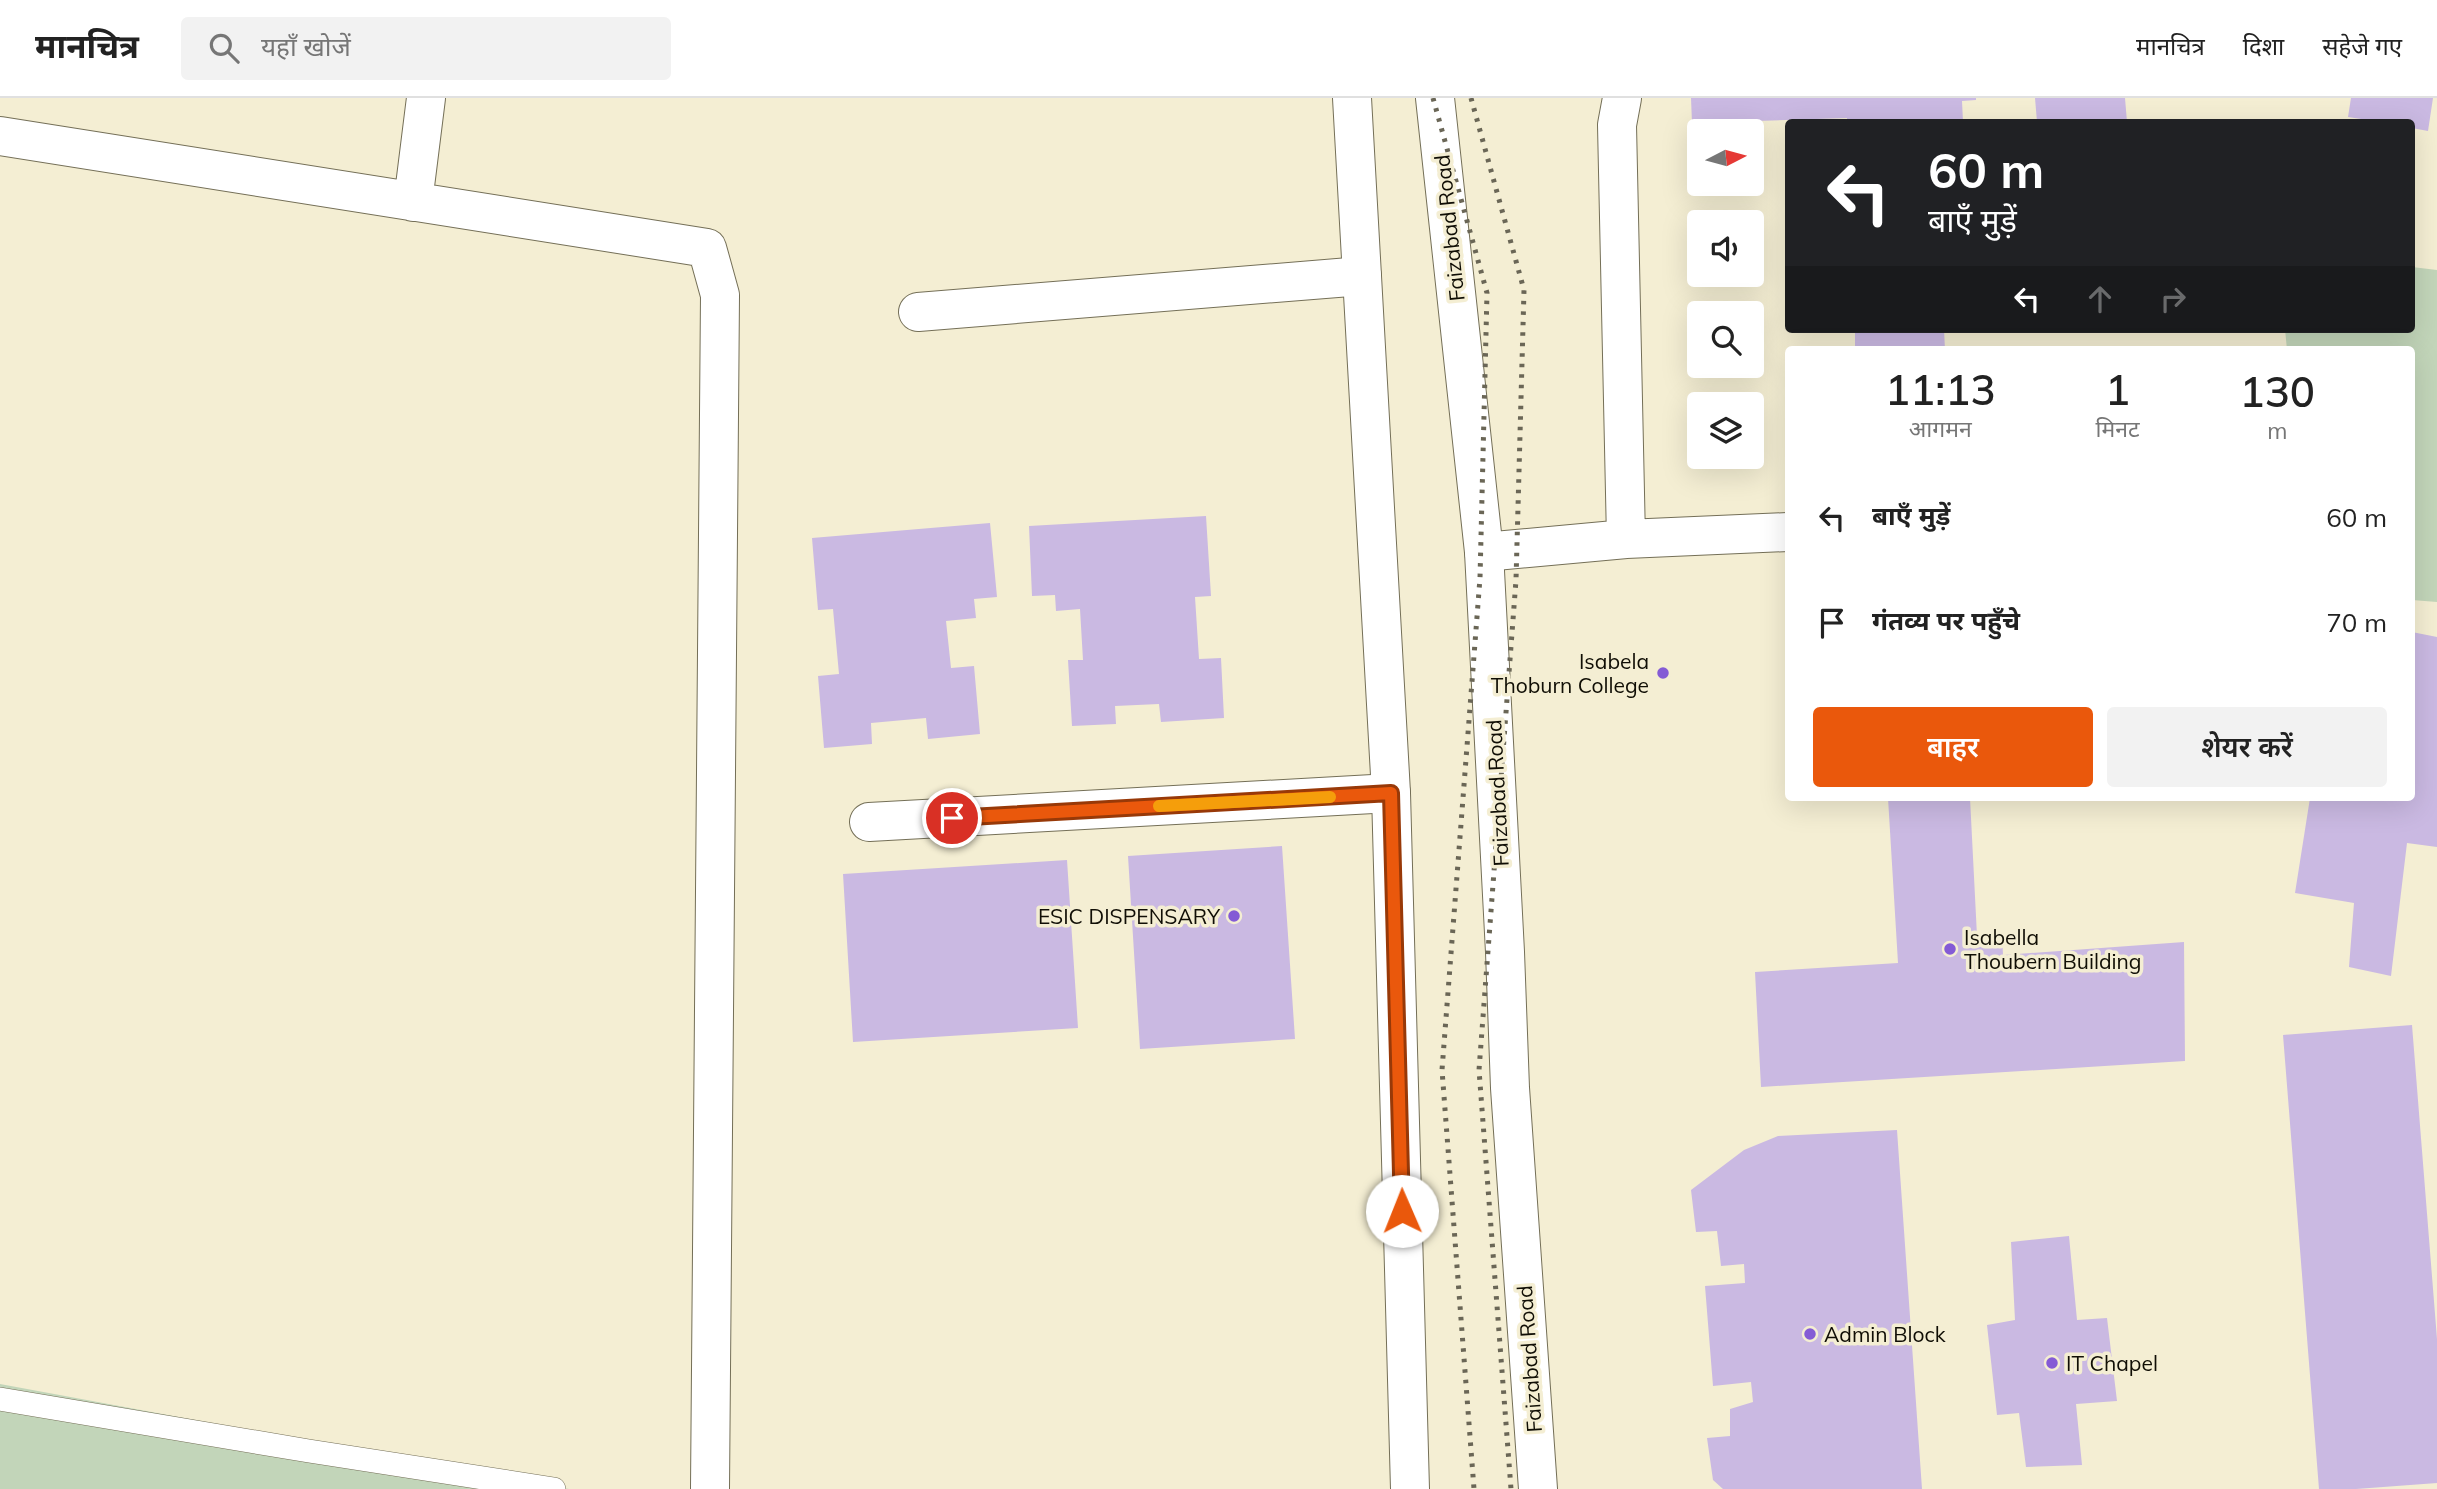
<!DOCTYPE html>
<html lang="hi">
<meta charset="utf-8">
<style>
body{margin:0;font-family:Mulish,"Noto Sans Devanagari",sans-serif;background:#f2f2f2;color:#222;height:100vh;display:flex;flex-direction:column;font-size:26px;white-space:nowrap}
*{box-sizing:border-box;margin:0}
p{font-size:23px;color:#767676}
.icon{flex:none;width:38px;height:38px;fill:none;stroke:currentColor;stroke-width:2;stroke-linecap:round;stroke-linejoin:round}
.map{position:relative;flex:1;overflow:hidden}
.panel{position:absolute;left:1785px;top:248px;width:630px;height:455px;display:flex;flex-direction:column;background:#fff;border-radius:7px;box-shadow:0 7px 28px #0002}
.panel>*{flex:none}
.top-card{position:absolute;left:1785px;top:21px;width:630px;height:214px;border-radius:7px;box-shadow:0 7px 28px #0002;background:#202124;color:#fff;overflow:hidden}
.needle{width:46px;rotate:84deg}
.buttons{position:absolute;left:1687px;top:21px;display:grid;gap:14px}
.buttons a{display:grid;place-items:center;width:77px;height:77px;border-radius:7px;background:#fff;box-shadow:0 7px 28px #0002;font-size:35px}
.pin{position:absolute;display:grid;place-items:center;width:60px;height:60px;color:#fff;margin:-30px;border:4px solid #fff;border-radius:50%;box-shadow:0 2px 7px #0007}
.me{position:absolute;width:77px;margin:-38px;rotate:359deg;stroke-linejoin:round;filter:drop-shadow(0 0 5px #0008)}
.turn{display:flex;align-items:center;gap:24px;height:147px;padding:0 28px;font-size:32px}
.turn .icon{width:91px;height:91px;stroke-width:2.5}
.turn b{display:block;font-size:49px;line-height:60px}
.lanes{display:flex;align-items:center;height:66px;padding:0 28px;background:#0003;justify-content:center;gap:35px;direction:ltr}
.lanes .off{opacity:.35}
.eta{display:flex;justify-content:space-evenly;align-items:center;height:119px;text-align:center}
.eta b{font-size:42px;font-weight:600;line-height:49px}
.button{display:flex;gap:14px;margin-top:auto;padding:14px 28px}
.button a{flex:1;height:80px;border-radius:7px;background:#ea580c;color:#fff;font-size:28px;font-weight:600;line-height:80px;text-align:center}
.button a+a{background:#f2f2f2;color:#222}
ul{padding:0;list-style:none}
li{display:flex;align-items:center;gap:21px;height:105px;padding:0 28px}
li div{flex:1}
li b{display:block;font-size:26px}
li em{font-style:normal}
header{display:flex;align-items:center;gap:42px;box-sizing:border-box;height:98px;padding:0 35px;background:#fff;border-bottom:2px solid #e0e0e0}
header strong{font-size:33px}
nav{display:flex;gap:38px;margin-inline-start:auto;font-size:24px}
.search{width:490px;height:63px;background:#f2f2f2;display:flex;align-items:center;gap:18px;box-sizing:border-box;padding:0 24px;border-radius:7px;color:#767676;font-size:26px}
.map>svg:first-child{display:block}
.green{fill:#c2d5b9}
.building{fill:#cab9e2}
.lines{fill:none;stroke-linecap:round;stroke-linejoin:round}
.lane-casing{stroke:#746f57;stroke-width:24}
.street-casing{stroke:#746f57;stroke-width:40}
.primary-casing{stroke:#746f57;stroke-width:40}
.lane{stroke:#fff;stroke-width:23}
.street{stroke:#fff;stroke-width:38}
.primary{stroke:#fff;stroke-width:38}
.rail{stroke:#6a6656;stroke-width:5;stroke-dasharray:3.5 7;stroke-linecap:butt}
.route-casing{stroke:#983908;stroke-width:18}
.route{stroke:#ea580c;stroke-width:12}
.slow{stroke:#f59e0b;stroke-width:12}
.poi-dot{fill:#845bd5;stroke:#f4eed3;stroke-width:2.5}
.labels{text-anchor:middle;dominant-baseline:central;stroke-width:7;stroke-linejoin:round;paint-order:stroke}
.street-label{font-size:21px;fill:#100e05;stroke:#f4eed3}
.poi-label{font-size:21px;fill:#100e05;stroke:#f4eed3;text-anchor:start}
</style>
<header>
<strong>मानचित्र</strong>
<div class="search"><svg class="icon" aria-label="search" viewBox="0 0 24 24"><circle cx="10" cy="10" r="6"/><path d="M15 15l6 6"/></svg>यहाँ खोजें</div>
<nav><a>मानचित्र</a><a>दिशा</a><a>सहेजे गए</a></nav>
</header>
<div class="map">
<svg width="2437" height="1391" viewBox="0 0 2437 1391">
<rect width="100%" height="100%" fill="#f4eed3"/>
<!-- green -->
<path class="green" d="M2412,169L2437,172V504L2412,502V252H2287L2285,231H2412Z
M0,1286L569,1391H0Z"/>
<!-- building -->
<path class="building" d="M1691,0H1976V2L1962,3L1963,24H1847V20L1692,25Z
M2035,0H2125L2127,24H2037Z
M2351,0H2433L2428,33L2412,30V24H2381L2348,19Z
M1855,231H1944L1945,252H1855Z
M1206,418L1211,498L1195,499L1199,561L1221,560L1224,620L1161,624L1159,606L1115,608L1116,626L1072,628L1068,562H1083L1080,511L1056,513L1055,497L1032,498L1029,428Z
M990,425L997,499L974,501L976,520L946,523L951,570L974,568L980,636L928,641L926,620L871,625L872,646L824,650L818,578L839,576L833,511L818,512L812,440Z
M2412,534L2437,539V749L2407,745L2391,878L2349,869L2354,805L2295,795L2310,700H2412Z
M1888,700H1970L1977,838L2002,837L2003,857L2184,844L2185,963L1761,989L1755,874L1898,865Z
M1282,748L1295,941L1140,951L1128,758Z
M1067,762L1078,930L853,944L843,776Z
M2412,927L2437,1241V1385L2356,1391H2319L2283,937Z
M1897,1032L1922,1391H1723L1713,1382L1707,1340L1730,1338V1311L1753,1304L1751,1284L1713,1288L1705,1188L1745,1185L1744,1166L1721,1168L1717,1133L1696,1134L1691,1092L1744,1052L1778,1038Z
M2069,1138L2077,1222L2107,1220L2117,1303L2076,1306L2082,1367L2026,1369L2019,1315L1997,1317L1987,1227L2015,1222L2011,1144Z"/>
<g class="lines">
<!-- lane casing -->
<g class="lane-casing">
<path id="lane" d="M0,1301L309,1353L554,1391"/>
</g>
<!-- street casing -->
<g class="street-casing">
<path id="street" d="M1622,0L1617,27L1626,441
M0,38L707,150L720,197L710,1391
M413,104L426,0
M918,214L1362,178
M1484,454L1626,441L1788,434
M869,724L1391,695"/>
</g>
<!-- primary casing -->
<g class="primary-casing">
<path id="primary" d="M1352,0L1391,695L1410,1391
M1435,0L1484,454L1505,854L1510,990L1538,1391"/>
</g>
<!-- lane -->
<use href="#lane" class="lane"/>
<!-- street -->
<use href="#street" class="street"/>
<!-- primary -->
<use href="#primary" class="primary"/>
<!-- rail -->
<path class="rail" d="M1433,0L1487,195L1480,480L1442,972L1474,1391
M1471,0L1524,192L1516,482L1479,972L1511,1391"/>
</g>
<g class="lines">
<!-- route casing -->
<g class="route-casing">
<path id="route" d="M952,720L1391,695L1402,1113"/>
</g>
<!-- route -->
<use href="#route" class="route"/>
<!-- slow -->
<path class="slow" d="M1159,708L1330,699"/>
</g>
<!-- markers -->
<g class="poi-dot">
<circle cx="1663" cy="575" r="7"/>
<circle cx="1234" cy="818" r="7"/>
<circle cx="1950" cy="851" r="7"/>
<circle cx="1810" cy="1236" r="7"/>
<circle cx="2052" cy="1265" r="7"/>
</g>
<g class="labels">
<!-- street labels -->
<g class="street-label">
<text transform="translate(1449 130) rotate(-96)">Faizabad Road</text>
<text transform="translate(1497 695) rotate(-93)">Faizabad Road</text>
<text transform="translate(1529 1261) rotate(-94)">Faizabad Road</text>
</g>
<!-- poi labels -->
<g class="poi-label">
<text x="1649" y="563" text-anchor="end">Isabela<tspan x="1649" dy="24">Thoburn College</tspan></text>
<text x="1220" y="818" text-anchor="end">ESIC DISPENSARY</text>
<text x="1964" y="839">Isabella<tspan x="1964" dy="24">Thoubern Building</tspan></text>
<text x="1824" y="1236">Admin Block</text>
<text x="2066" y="1265">IT Chapel</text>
</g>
</g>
</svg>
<div class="buttons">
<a><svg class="needle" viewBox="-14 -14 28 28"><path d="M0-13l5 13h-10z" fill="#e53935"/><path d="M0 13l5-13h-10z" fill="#767676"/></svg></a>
<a><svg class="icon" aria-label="sound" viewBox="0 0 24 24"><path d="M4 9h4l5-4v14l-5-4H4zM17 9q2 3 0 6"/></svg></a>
<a><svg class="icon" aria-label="search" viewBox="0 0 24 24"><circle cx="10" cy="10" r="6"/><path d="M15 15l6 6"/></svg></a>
<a><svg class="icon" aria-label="layers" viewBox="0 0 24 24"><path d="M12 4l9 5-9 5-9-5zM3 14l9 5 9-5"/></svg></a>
</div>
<div class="pin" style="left:952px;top:720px;background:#d93025"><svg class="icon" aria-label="arrive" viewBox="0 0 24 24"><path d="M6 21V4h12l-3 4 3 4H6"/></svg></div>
<svg class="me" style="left:1402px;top:1113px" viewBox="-20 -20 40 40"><circle r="19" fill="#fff"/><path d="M0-13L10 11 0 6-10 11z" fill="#ea580c"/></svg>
<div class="top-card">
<div class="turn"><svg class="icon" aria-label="left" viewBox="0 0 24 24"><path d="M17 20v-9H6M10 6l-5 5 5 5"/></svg><div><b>60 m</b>बाएँ मुड़ें</div></div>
<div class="lanes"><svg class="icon" aria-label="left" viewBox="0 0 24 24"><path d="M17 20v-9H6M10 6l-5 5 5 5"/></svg><svg class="icon off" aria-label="ahead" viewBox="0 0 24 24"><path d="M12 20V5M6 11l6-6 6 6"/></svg><svg class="icon off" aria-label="right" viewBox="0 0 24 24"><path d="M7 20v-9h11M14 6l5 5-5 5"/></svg></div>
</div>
<section class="panel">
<div class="eta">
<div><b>11:13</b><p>आगमन</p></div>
<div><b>1</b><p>मिनट</p></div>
<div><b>130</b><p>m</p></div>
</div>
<ul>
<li><svg class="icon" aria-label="left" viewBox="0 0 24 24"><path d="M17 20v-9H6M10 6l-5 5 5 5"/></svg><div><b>बाएँ मुड़ें</b></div><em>60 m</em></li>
<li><svg class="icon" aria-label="arrive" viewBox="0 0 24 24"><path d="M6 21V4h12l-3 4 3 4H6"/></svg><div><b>गंतव्य पर पहुँचे</b></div><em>70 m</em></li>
</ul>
<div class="button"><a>बाहर</a><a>शेयर करें</a></div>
</section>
</div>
